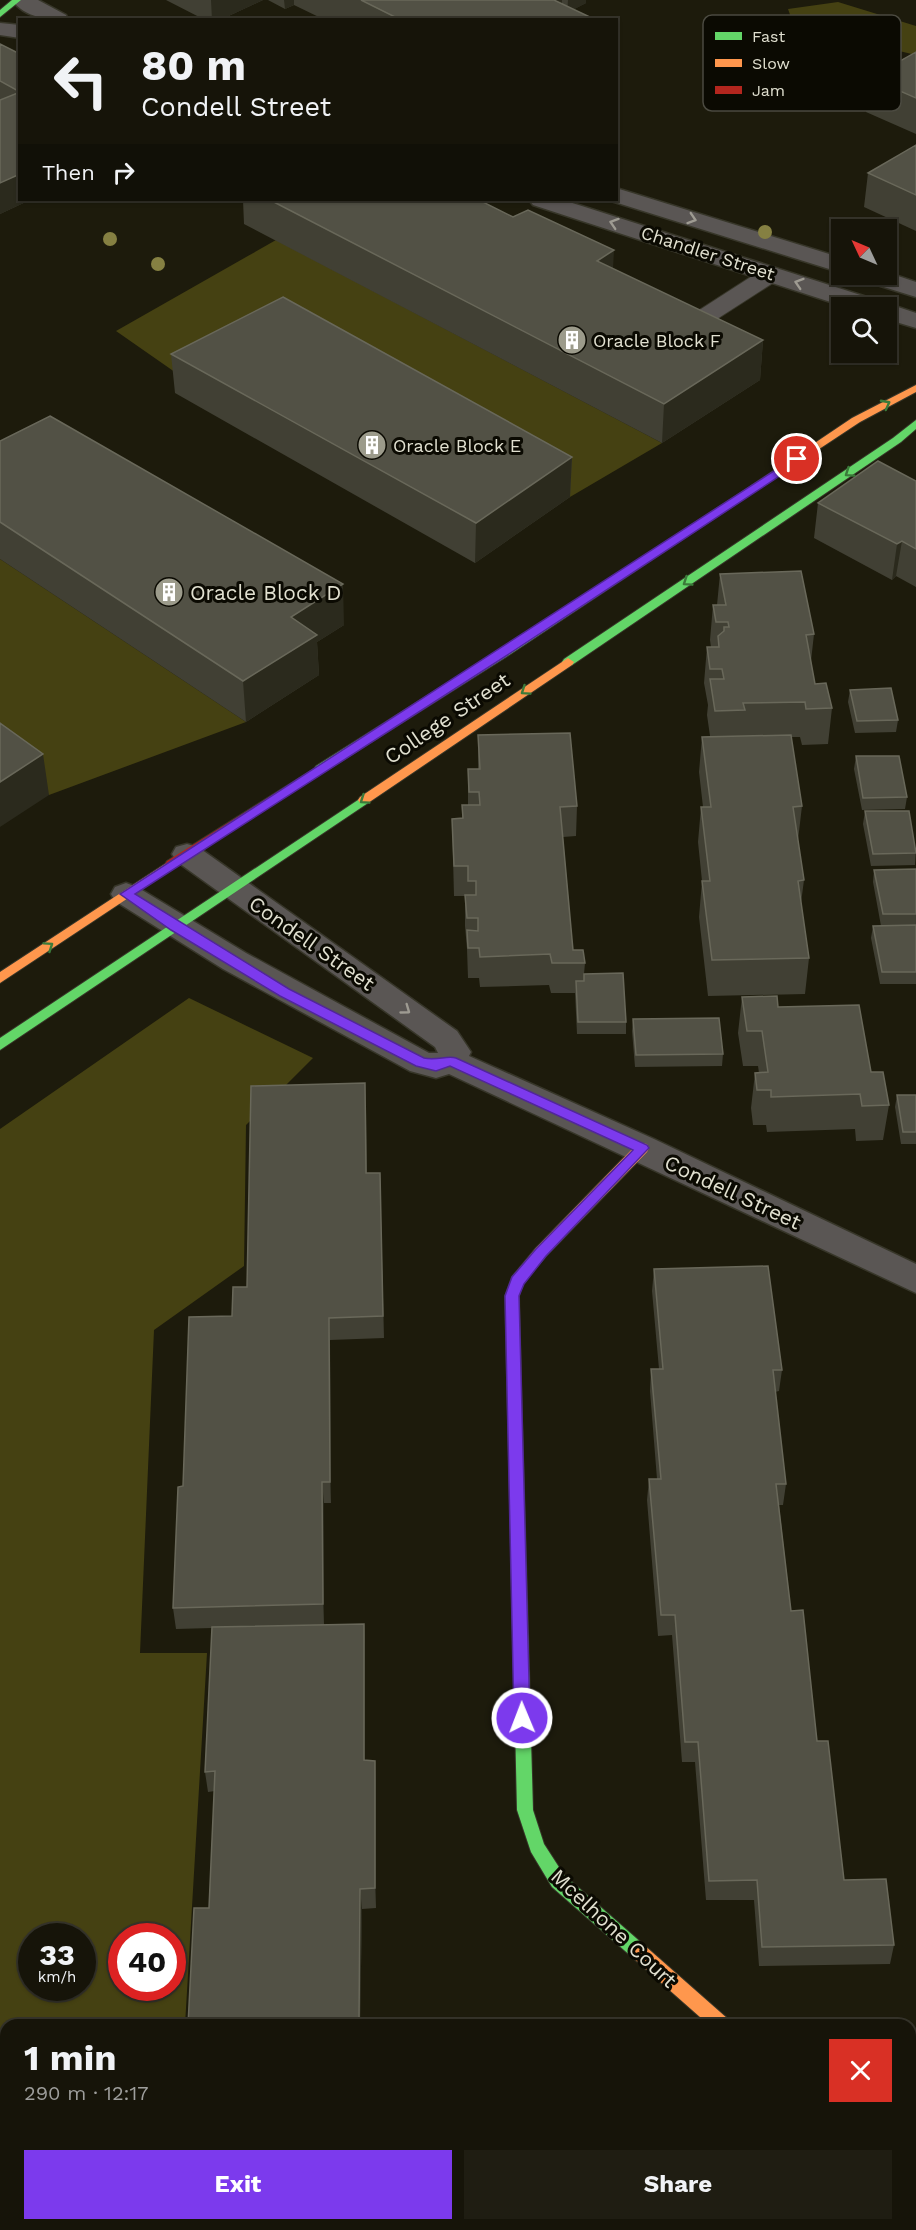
<!DOCTYPE html>
<meta charset="utf-8">
<style>
body{margin:0;font-family:"Work Sans",sans-serif;background:#1f1d12;color:#f1f3f6;height:100vh;display:flex;flex-direction:column;font-size:22px;white-space:nowrap}
*{box-sizing:border-box;margin:0}
p{font-size:20px;color:#9e9e9c}
.icon{flex:none;width:33px;height:33px;fill:none;stroke:currentColor;stroke-width:2;stroke-linecap:round;stroke-linejoin:round}
.map{position:relative;flex:1;overflow:hidden}
.side{position:absolute;left:0px;top:2019px;width:916px;height:212px;display:flex;flex-direction:column;background:#161409;border-radius:18px 18px 0 0;box-shadow:0 2px 4px #0004,0 0 0 2px #35332a}
.side>*{flex:none}
.top-card{position:absolute;left:18px;top:18px;width:600px;height:183px;border-radius:0px;box-shadow:0 2px 4px #0004,0 0 0 2px #35332a;background:#161409;color:#f1f3f6;overflow:hidden}
.needle{width:39px;rotate:314deg}
.controls{position:absolute;left:831px;top:219px;display:grid;gap:12px}
.controls a{display:grid;place-items:center;width:66px;height:66px;border-radius:0px;background:#161409;box-shadow:0 2px 4px #0004,0 0 0 2px #35332a;font-size:30px}
.speed{position:absolute;left:18px;top:1923px;display:flex;gap:12px;font-size:30px;font-weight:700;text-align:center}
.speed>*{display:grid;place-content:center;width:78px;height:78px;border-radius:50%;background:#161409;box-shadow:0 2px 4px #0004,0 0 0 2px #35332a;line-height:1}
.speed small{font-size:15px;font-weight:400}
.speed .limit{border:9px solid #d22;background:#fff;color:#111}
.pin{position:absolute;display:grid;place-items:center;width:51px;height:51px;color:#fff;margin:-26px;border:3px solid #fff;border-radius:50%;box-shadow:0 2px 6px #0007}
.me{position:absolute;width:66px;margin:-33px;rotate:359deg;stroke-linejoin:round;filter:drop-shadow(0 0 4px #0008)}
.turn{display:flex;align-items:center;gap:21px;height:126px;padding:0 24px;font-size:27px}
.turn .icon{width:78px;height:78px;stroke-width:2.5}
.turn b{display:block;font-size:42px;line-height:51px}
.then{display:flex;align-items:center;height:57px;padding:0 24px;background:#0003;gap:12px;font-size:22px}
.round{display:grid;place-items:center;flex:none;width:63px;height:63px;border-radius:0px;background:#1f1d12}
.head{display:flex;align-items:center;justify-content:space-between;height:102px;padding:0 24px}
h1{font-size:36px;font-weight:700;line-height:45px}
.primary-button{display:flex;gap:12px;margin-top:auto;padding:12px 24px}
.primary-button a{flex:1;height:69px;border-radius:0px;background:#7c3aed;color:#fff;font-size:24px;font-weight:700;line-height:69px;text-align:center}
.primary-button a+a{background:#1f1d12;color:#f1f3f6}
.map>svg:first-child{display:block}
.green{fill:#454112;fill-rule:evenodd}
.lines{fill:none;stroke-linecap:round;stroke-linejoin:round}
.lane-casing{stroke:#373629;stroke-width:2}
.street-casing{stroke:#373629;stroke-width:3}
.fast-casing{stroke:#373629;stroke-width:2}
.slow-casing{stroke:#373629;stroke-width:2}
.jam-casing{stroke:#373629;stroke-width:2}
.lane{fill:#5a5654;fill-rule:evenodd}
.street{fill:#5a5654;fill-rule:evenodd}
.fast{fill:#63d668;fill-rule:evenodd}
.slow{fill:#ff974d;fill-rule:evenodd}
.jam{fill:#b3261e;fill-rule:evenodd}
.tree{fill:#858042}
.wall{fill:#414034}
.shaded-wall{fill:#2b2a1d}
.building{fill:#525145;stroke:#69685a;stroke-width:1.5}
.oneway{stroke:#9e9b92}
.oneway2{stroke:#3b7a3a}
.route{fill:#7c3aed;stroke:#51269a;stroke-width:1.5}
.labels{text-anchor:middle;dominant-baseline:central;stroke-width:6;stroke-linejoin:round;paint-order:stroke}
.far-street-label{font-size:18px;fill:#e1e0d0;stroke:#0b0a02}
.far-poi-label{font-size:18px;fill:#e1e0d0;stroke:#0b0a02;text-anchor:start}
.poi-label{font-size:21px;fill:#e1e0d0;stroke:#0b0a02;text-anchor:start}
.street-label{font-size:21px;fill:#e1e0d0;stroke:#0b0a02}
.key{fill:#0b0a02;stroke:#4b4a40;stroke-width:1.5}
.key-label{font-size:16px;fill:#e1e0d0}
</style>
<div class="map">
<svg width="916" height="2230" viewBox="0 0 916 2230">
<rect width="100%" height="100%" fill="#1d1b0c"/>
<!-- green -->
<path class="green" d="M838,2L916,26V55L794,26L788,9Z
M276,240L662,443L570,497L192,384L116,331Z
M0,559L246,722L49,795L0,759Z
M189,998L313,1058L246,1125L244,1266L154,1330L140,1653H207L185,2025H6V2106L0,2099V1129ZM32,1936H82V1988H32ZM122,1936H172V1988H122Z
M316,2224L321,2230H110L105,2225Z"/>
<g class="lines">
<!-- lane casing -->
<g class="lane-casing">
<path id="lane" d="M771,267L779,269L782,274L779,279L703,328L695,330L687,328L683,323L687,318L763,269Z"/>
</g>
<!-- street casing -->
<g class="street-casing">
<path id="street" d="M12,0H38L66,15L68,20C48,20 25,18 12,0Z
M0,23L20,25V38L0,35Z
M616,188L842,258V273L608,200H616Z
M529,200H563L895,306L916,313V328L886,319V308H849L533,205Z
M886,272L916,282V297L858,279L855,274H886Z
M187,844L198,847L457,1031L471,1052L469,1056L654,1139L916,1264V1293L449,1074L436,1078L410,1071L223,969L115,901L111,894L115,887L126,883L137,887L246,953L429,1053H438L435,1047L176,861L172,854L176,847Z
M910,2168L916,2170V2216L910,2214Z"/>
</g>
<!-- fast casing -->
<g class="fast-casing">
<path id="fast" d="M12,0H21L0,17V10Z
M916,420V429L901,442L572,665H564L562,662L564,659L893,438Z
M756,483L761,486L760,488L506,657L324,772H316L314,769L316,766L498,651Z
M364,796L368,797L370,800L368,803L0,1050V1038Z
M515,1413L520,1415L522,1419L533,1810L544,1844L564,1875L644,1945L647,1951L644,1957L638,1959L632,1957L552,1887L531,1852L517,1810L508,1419L510,1415Z"/>
</g>
<!-- slow casing -->
<g class="slow-casing">
<path id="slow" d="M916,385V392L860,422L760,488L756,489L751,486L852,418Z
M568,658L574,662L572,665L368,803H360L358,800L360,797Z
M171,860L177,864L175,867L0,983V972Z
M642,1143L647,1144L649,1148L647,1152L546,1256L523,1283L519,1296L522,1419L520,1423L515,1425L510,1423L508,1419L505,1296L512,1277L536,1248L637,1144Z
M638,1943L644,1945L728,2019L731,2025H709L632,1957L629,1951L632,1945Z"/>
</g>
<!-- jam casing -->
<g class="jam-casing">
<path id="jam" d="M320,765L324,766L326,769L324,772L175,867H167L165,864L167,861Z"/>
</g>
<!-- lane -->
<use href="#lane" class="lane"/>
<!-- street -->
<use href="#street" class="street"/>
<!-- fast -->
<use href="#fast" class="fast"/>
<!-- slow -->
<use href="#slow" class="slow"/>
<!-- jam -->
<use href="#jam" class="jam"/>
</g>
<!-- trees -->
<g class="tree">
<circle cx="765" cy="232" r="7"/>
<circle cx="110" cy="239" r="7"/>
<circle cx="158" cy="264" r="7"/>
</g>
<!-- wall -->
<path class="wall" d="M166,0H263L220,20H205Z
M268,0H586V3L574,9L592,20H325L294,5L285,9Z
M0,44L20,54V200H30L0,214Z
M916,52V134L866,112L870,78Z
M916,145V231L864,207L868,173Z
M243,200H479L613,269L763,340L760,380L662,443L244,224Z
M171,354L572,457L570,497L475,563L175,393Z
M0,441L344,625L317,642L319,675L246,722L0,559Z
M916,481V587L896,576L892,580L814,538L818,503Z
M720,574L814,634L811,661L815,684L832,708L828,744L802,745L800,737H791L802,806L798,840L804,880L801,903L809,958L805,994L708,996L699,917L702,881L698,842L701,807H703L699,772L702,737L710,736L707,715L708,705L704,683L707,647H711L710,640L713,605H717Z
M850,690L898,720L896,732L855,733L848,702Z
M478,735L577,806L576,836L563,837L573,950L585,963L584,974L626,1022V1034H577L575,993H551L549,985L480,987L479,978H468L467,949L465,926V896H454L452,819L462,818V805H468V769H478Z
M856,756L907,797L905,809L862,810L854,769Z
M865,811L916,848L915,865L871,866L863,824Z
M916,869V984H880L871,938L873,926H881L873,882L874,870Z
M742,997L778,1007L871,1072L889,1105L883,1140L856,1141L855,1129L767,1132L766,1125H753L751,1108L755,1073H759L758,1066H743L738,1033Z
M633,1019L723,1054L722,1066L635,1067L632,1031Z
M897,1095H916V1144H901L895,1107Z
M366,1106L367,1173H380L384,1338L330,1340L331,1503H324V1625L364,1624L365,1645V1760L376,1781V1908L362,1909L360,2025H188L209,1908L215,1791L208,1792L205,1772L212,1628L176,1629L173,1608L183,1486L232,1316L247,1287Z
M654,1269L782,1370L779,1391L775,1392L786,1484L783,1505H779L791,1611L844,1880L894,1945L890,1964L759,1966L754,1900H706L695,1762H682L672,1635L658,1636L647,1500L649,1479H657L650,1391L651,1369H659L652,1291Z
M396,2224H657L658,2230H489V2227L396,2228Z"/>
<!-- shaded-wall -->
<path class="shaded-wall" d="M211,0H263L220,20H212Z
M284,0H294V5L285,9Z
M530,0H562V10Z
M568,0H586V3L567,13Z
M20,174V200H30L0,214V183Z
M614,250L612,289L597,261Z
M763,340L760,380L662,443L664,404Z
M572,457L570,497L475,563L476,523Z
M902,541L896,576L892,580L897,544Z
M343,584L344,625L317,642L319,675L246,722L243,681L291,617Z
M43,754L49,795L0,827V782Z
M329,1318L330,1340L331,1503L330,1482Z
M322,1482L324,1503V1625L323,1604Z
M364,1624L365,1645V1780L364,1760Z
M375,1761L376,1781V1908L375,1888Z
M360,1889L362,1909L360,2025H359Z"/>
<!-- building -->
<path class="building" d="M361,0H554L592,18L588,20H401Z
M0,44L20,54V92L0,81Z
M916,52V98L870,78Z
M20,92V174L0,183V100Z
M916,145V195L868,173Z
M270,200H479L513,217L528,210L614,250L597,261L763,340L664,404Z
M283,297L572,457L476,523L171,354Z
M50,416L343,584L291,617L317,635L243,681L0,522V441Z
M878,461L916,481V549L902,541L897,544L818,503Z
M801,571L814,634L806,635L815,684L826,683L832,708L806,709L805,702L743,703L745,710L715,711L710,679H724L722,669H710L707,647H719L718,636L724,631V627H729L728,622H716L713,605H726L720,574Z
M891,688L898,720L857,721L850,690Z
M0,723L43,754L0,782Z
M570,733L577,806L560,807L573,950H583L585,963H552L550,954L480,957L479,948H468L467,930L478,931V918H467L465,895H476V881H468V866H454L452,819L463,818L462,805H480L479,792H469L468,769H480L478,735Z
M791,735L802,806L793,807L804,880L798,881L809,958L712,960L702,881H710L701,807H711L702,737Z
M856,756H899L907,797L863,798Z
M865,811H909L916,853L873,854Z
M916,869V914H883L874,870Z
M916,925V972H882L873,926Z
M623,973L626,1022H578L576,981H584V974Z
M777,996L778,1007L859,1005L871,1072H883L889,1105L862,1106L860,1094L771,1097V1090H757L755,1073L768,1072L762,1031H747L742,997Z
M719,1018L723,1054L636,1055L633,1019Z
M365,1083L366,1173H380L383,1316L329,1318L330,1482H322L323,1604L173,1608L178,1487L183,1486L189,1317L232,1316L233,1287H247L251,1086Z
M897,1095H916V1132H903Z
M768,1266L782,1370H773L786,1484H776L791,1611L803,1610L817,1741H828L844,1880L886,1879L894,1945L762,1947L757,1880L709,1881L698,1742H685L675,1615H661L649,1479H661L651,1369H663L654,1269Z
M364,1624V1760L375,1761V1888L360,1889L359,2025H188L194,1908H209L215,1771L205,1772L212,1627Z
M489,2224H657L658,2230H489Z"/>
<!-- one-way arrows -->
<defs><path id="oneway-chevron" d="M-2-3.5L2.5 0L-2 3.5" fill="none" stroke-width="1.6" stroke-linecap="round" stroke-linejoin="round" transform="scale(1.5)"/></defs>
<g class="oneway">
<use href="#oneway-chevron" transform="translate(692 219) rotate(18)"/>
<use href="#oneway-chevron" transform="translate(614 223) rotate(-162)"/>
<use href="#oneway-chevron" transform="translate(799 283) rotate(-162)"/>
<use href="#oneway-chevron" transform="translate(406 1010) rotate(36)"/>
</g>
<g class="oneway2">
<use href="#oneway-chevron" transform="translate(886 404) rotate(-28)"/>
<use href="#oneway-chevron" transform="translate(849 473) rotate(146)"/>
<use href="#oneway-chevron" transform="translate(687 582) rotate(146)"/>
<use href="#oneway-chevron" transform="translate(525 691) rotate(146)"/>
<use href="#oneway-chevron" transform="translate(364 800) rotate(146)"/>
<use href="#oneway-chevron" transform="translate(49 946) rotate(-34)"/>
</g>
<!-- route -->
<path class="route" d="M797,456L802,459L801,462L506,656L135,894L289,989L424,1058C437,1061 447,1055 456,1058L647,1145L649,1148L546,1256L524,1284L519,1296L530,1718L528,1723L522,1725L516,1723L514,1718L505,1296L512,1277L536,1249L633,1150L450,1066L436,1071L416,1066L280,996L171,930L120,894Z"/>
<!-- icons -->
<defs>
<g id="building-disc" transform="scale(1.5)"><circle r="9.5" fill="#9c9b8b" stroke="#0b0a02"/><path d="M-4-6H4V6H1V3H-1V6H-4ZM-2.5-4.3h1.7v1.8h-1.7ZM.8-4.3h1.7v1.8H.8ZM-2.5-1h1.7V.8h-1.7ZM.8-1h1.7V.8H.8Z" fill="#fff"/></g>
</defs>
<g fill-rule="evenodd">
<use href="#building-disc" x="572" y="340"/>
<use href="#building-disc" x="372" y="445"/>
<use href="#building-disc" x="169" y="592"/>
</g>
<g class="labels">
<!-- far-street labels -->
<g class="far-street-label">
<text transform="translate(708 253) rotate(18)">Chandler Street</text>
</g>
<!-- far-poi labels -->
<g class="far-poi-label">
<text x="593" y="340">Oracle Block F</text>
<text x="393" y="445">Oracle Block E</text>
</g>
<!-- poi labels -->
<g class="poi-label">
<text x="190" y="592">Oracle Block D</text>
</g>
<!-- street labels -->
<g class="street-label">
<text transform="translate(447 718) rotate(-34)">College Street</text>
<text transform="translate(312 943) rotate(35)">Condell Street</text>
<text transform="translate(733 1192) rotate(25)">Condell Street</text>
<text transform="translate(614 1928) rotate(43)">Mcelhone Court</text>
</g>
</g>
<!-- legend -->
<rect x="703" y="15" width="198" height="96" rx="9" class="key"/>
<rect x="715" y="32" width="27" height="8" fill="#63d668"/>
<rect x="715" y="59" width="27" height="8" fill="#ff974d"/>
<rect x="715" y="86" width="27" height="8" fill="#b3261e"/>
<g class="key-label">
<text x="752" y="42">Fast</text>
<text x="752" y="69">Slow</text>
<text x="752" y="96">Jam</text>
</g>
</svg>
<div class="controls">
<a><svg class="needle" viewBox="-14 -14 28 28"><path d="M0-13l5 13h-10z" fill="#e53935"/><path d="M0 13l5-13h-10z" fill="#9e9e9c"/></svg></a>
<a><svg class="icon" aria-label="search" viewBox="0 0 24 24"><circle cx="10" cy="10" r="6"/><path d="M15 15l6 6"/></svg></a>
</div>
<div class="speed"><div>33<small>km/h</small></div><div class="limit">40</div></div>
<div class="pin" style="left:797px;top:459px;background:#d93025"><svg class="icon" aria-label="arrive" viewBox="0 0 24 24"><path d="M6 21V4h12l-3 4 3 4H6"/></svg></div>
<svg class="me" style="left:522px;top:1718px" viewBox="-20 -20 40 40"><circle r="17" fill="#7c3aed" stroke="#fff" stroke-width="3"/><path d="M0-11L8 9 0 5-8 9z" fill="#fff"/></svg>
<div class="top-card">
<div class="turn"><svg class="icon" aria-label="left" viewBox="0 0 24 24"><path d="M17 20v-9H6M10 6l-5 5 5 5"/></svg><div><b>80 m</b>Condell Street</div></div>
<div class="then">Then<svg class="icon" aria-label="right" viewBox="0 0 24 24"><path d="M7 20v-9h11M14 6l5 5-5 5"/></svg></div>
</div>
<section class="side">
<div class="head"><div><h1>1 min</h1><p>290 m · 12:17</p></div><a class="round" style="background:#d93025;color:#fff"><svg class="icon" aria-label="close" viewBox="0 0 24 24"><path d="M6 6l12 12M18 6L6 18"/></svg></a></div>
<div class="primary-button"><a>Exit</a><a>Share</a></div>
</section>
</div>
